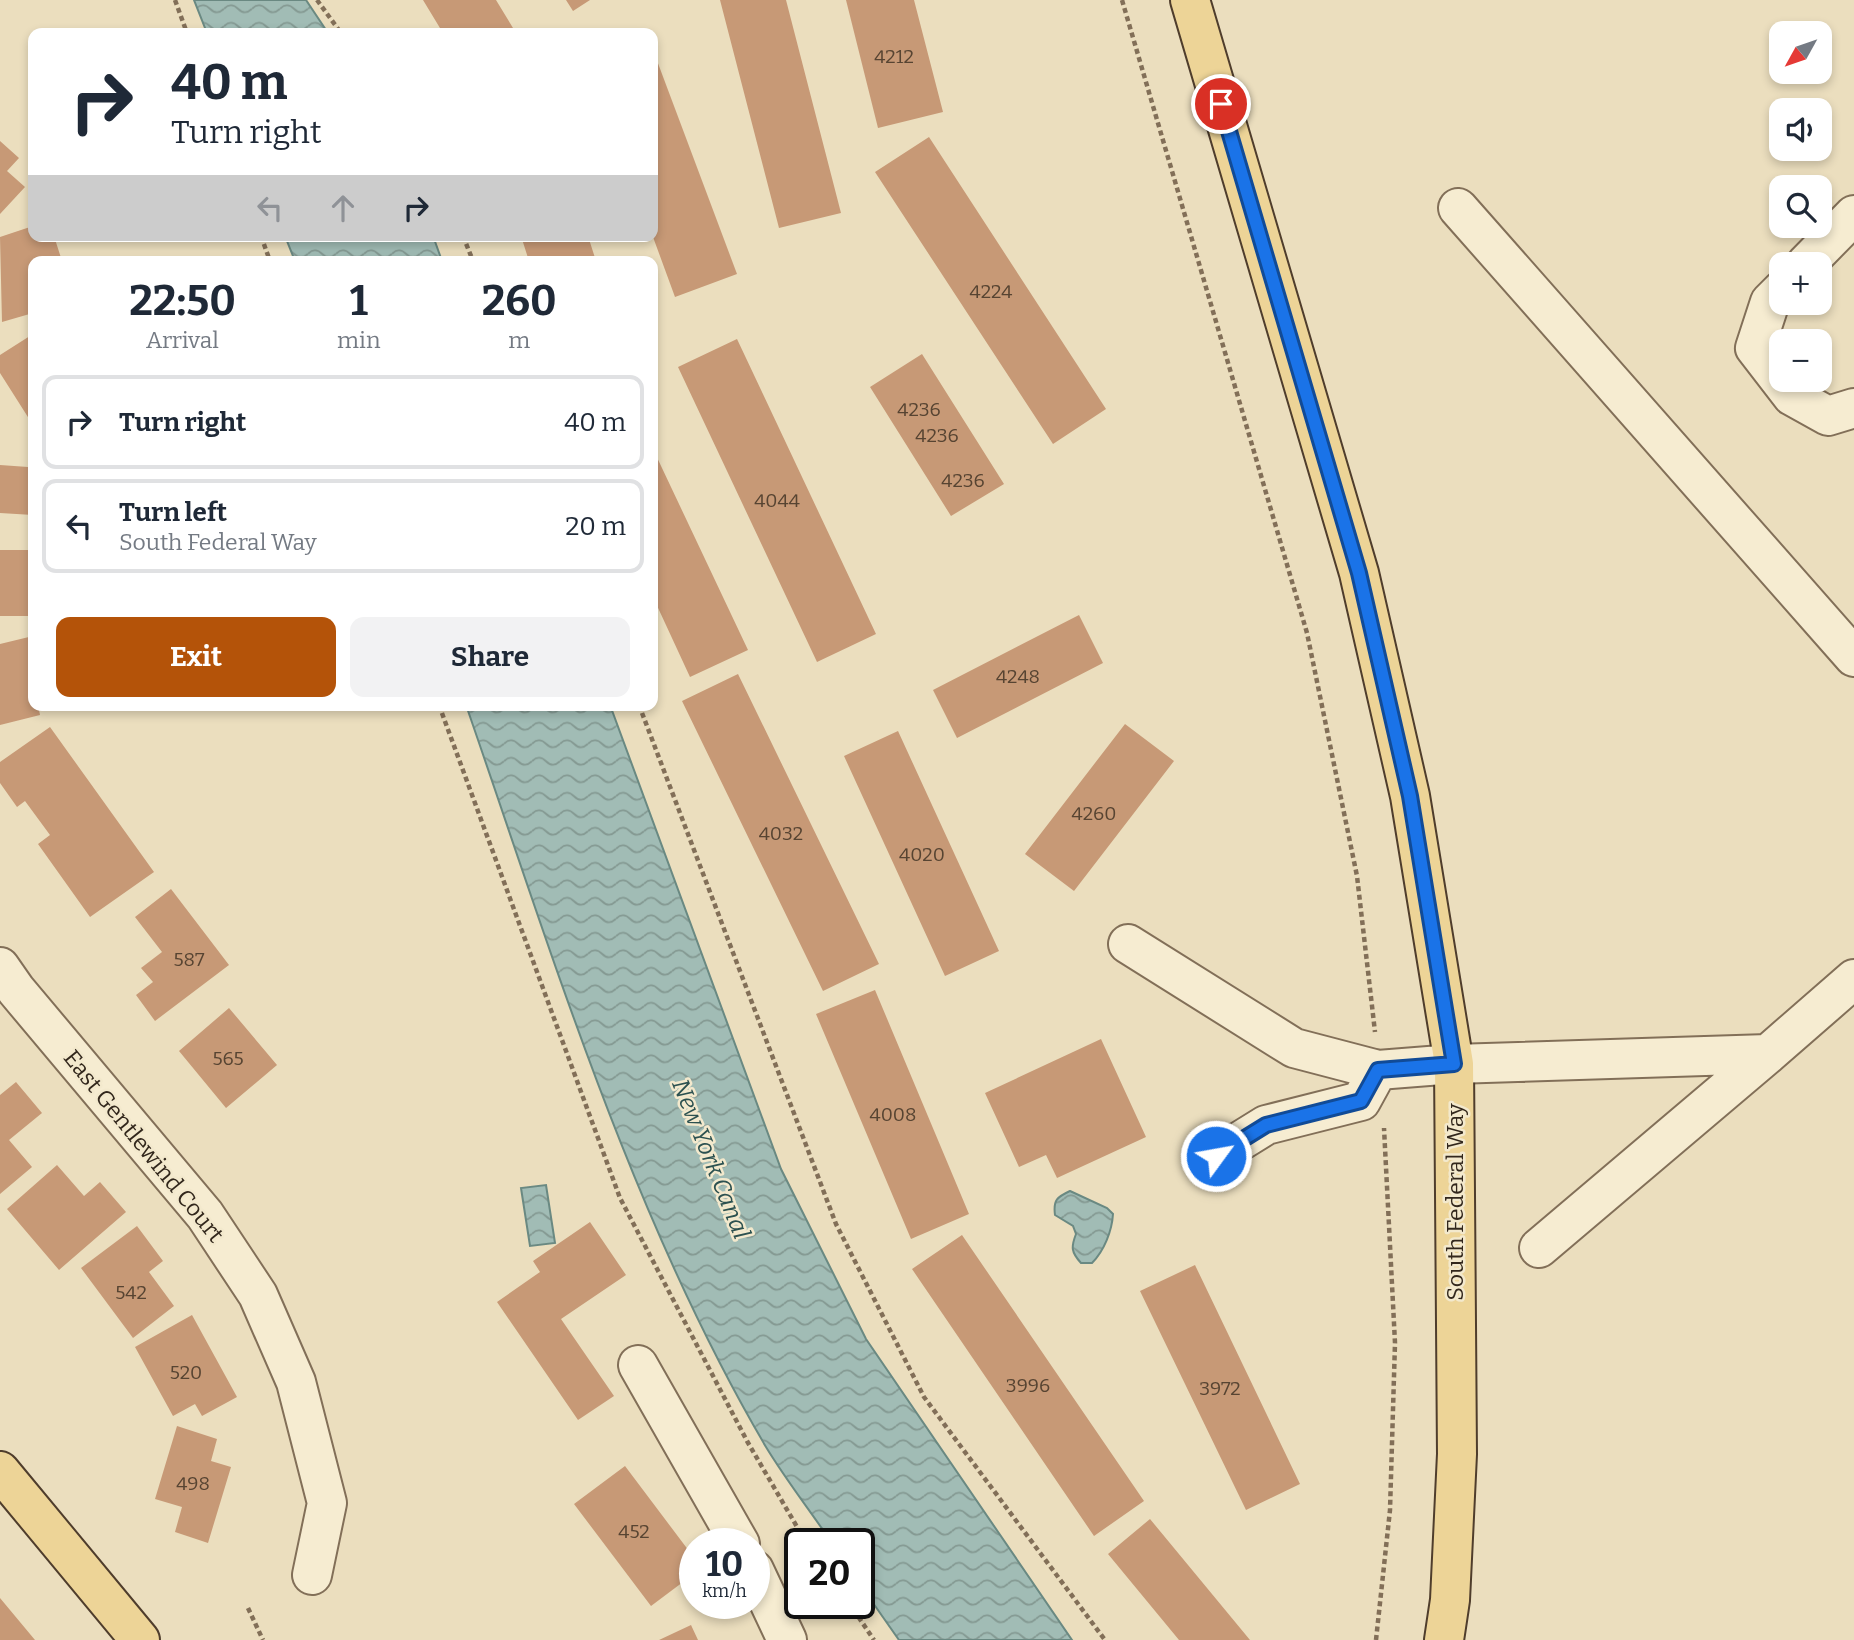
<!DOCTYPE html>
<meta charset="utf-8">
<style>
body{margin:0;font-family:Bitter,serif;background:#f2f2f3;color:#1f2937;height:100vh;display:flex;flex-direction:column;font-size:26px;white-space:nowrap}
*{box-sizing:border-box;margin:0}
p{font-size:23px;color:#747a83}
.icon{flex:none;width:38px;height:38px;fill:none;stroke:currentColor;stroke-width:2;stroke-linecap:round;stroke-linejoin:round}
.map{position:relative;flex:1;overflow:hidden}
.details{position:absolute;left:28px;top:256px;width:630px;height:455px;display:flex;flex-direction:column;background:#fff;border-radius:14px;box-shadow:0 4px 10px #0003}
.details>*{flex:none}
.banner{position:absolute;left:28px;top:28px;width:630px;height:214px;border-radius:14px;box-shadow:0 4px 10px #0003;background:#fff;color:#1f2937;overflow:hidden}
.needle{width:46px;rotate:230deg}
.fabs{position:absolute;left:1769px;top:21px;display:grid;gap:14px}
.fabs a{display:grid;place-items:center;width:63px;height:63px;border-radius:14px;background:#fff;box-shadow:0 4px 10px #0003;font-size:35px}
.speed{position:absolute;left:679px;top:1528px;display:flex;gap:14px;font-size:35px;font-weight:700;text-align:center}
.speed>*{display:grid;place-content:center;width:91px;height:91px;border-radius:50%;background:#fff;box-shadow:0 4px 10px #0003;line-height:1}
.speed small{font-size:18px;font-weight:400}
.speed .limit{border:4px solid #111;border-radius:10px;background:#fff;color:#111}
.pin{position:absolute;display:grid;place-items:center;width:60px;height:60px;color:#fff;margin:-30px;border:4px solid #fff;border-radius:50%;box-shadow:0 2px 7px #0007}
.me{position:absolute;width:77px;margin:-38px;rotate:58deg;stroke-linejoin:round;filter:drop-shadow(0 0 5px #0008)}
.turn{display:flex;align-items:center;gap:24px;height:147px;padding:0 28px;font-size:32px}
.turn .icon{width:91px;height:91px;stroke-width:2.5}
.turn b{display:block;font-size:49px;line-height:60px}
.lanes{display:flex;align-items:center;height:66px;padding:0 28px;background:#0003;justify-content:center;gap:35px;direction:ltr}
.lanes .off{opacity:.35}
.eta{display:flex;justify-content:space-evenly;align-items:center;height:119px;text-align:center}
.eta b{font-size:42px;font-weight:700;line-height:49px}
.action{display:flex;gap:14px;margin-top:auto;padding:14px 28px}
.action a{flex:1;height:80px;border-radius:14px;background:#b45309;color:#fff;font-size:28px;font-weight:700;line-height:80px;text-align:center}
.action a+a{background:#f2f2f3;color:#1f2937}
ul{padding:0;list-style:none}
li{display:flex;align-items:center;gap:21px;height:94px;margin:0 14px 10px;padding:0 14px;border:4px solid #e0e1e3;border-radius:14px}
li div{flex:1}
li b{display:block;font-size:26px}
li em{font-style:normal}
.map>svg:first-child{display:block}
.water{fill:url(#water-waves);stroke:#6a8982;stroke-width:2}
.building{fill:#c79976}
.lines{fill:none;stroke-linecap:round;stroke-linejoin:round}
.minor-casing{stroke:#826f58;stroke-width:42}
.major-casing{stroke:#4f3d2c;stroke-width:42}
.path{stroke:#826f58;stroke-width:4.5;stroke-dasharray:5 3.5;stroke-linecap:butt}
.minor{stroke:#f6ecd1;stroke-width:38}
.major{stroke:#edd497;stroke-width:38}
.route-casing{stroke:#114b97;stroke-width:18}
.route{stroke:#1a73e8;stroke-width:12}
.labels{text-anchor:middle;dominant-baseline:central;stroke-width:5;stroke-linejoin:round;paint-order:stroke}
.number-label{font-size:19px;fill:#574432}
.street-label{font-size:23px;fill:#32271c;stroke:#f3e9cd}
.water-label{font-size:24px;font-style:italic;fill:#2c5150;stroke:#f3e9cd}
</style>
<div class="map">
<svg width="1854" height="1640" viewBox="0 0 1854 1640">
<defs>
<pattern id="water-waves" width="16" height="10" patternUnits="userSpaceOnUse" patternTransform="scale(1.75)"><rect width="16" height="10" fill="#a1bcb5"/><path d="M0 5q4-4 8 0t8 0" fill="none" stroke="#849992"/></pattern>
</defs>
<rect width="100%" height="100%" fill="#ebdebe"/>
<!-- water -->
<path class="water" d="M194,0H306L328,33H207Z
M285,236H433L442,261H295Z
M466,705H610L781,1169L866,1339L1072,1640H899L859,1583V1544L832,1543C811,1512 786,1480 766,1447C631,1217 553,956 466,705Z
M546,1185L555,1243L530,1246L521,1188Z
M1070,1191L1107,1208L1113,1214C1112,1231 1104,1251 1092,1263H1081C1071,1252 1071,1247 1076,1234L1073,1226L1055,1215C1053,1200 1057,1197 1070,1191Z"/>
<!-- building -->
<path class="building" d="M423,0H496L516,33H443Z
M566,0H590L573,11Z
M720,0H786L841,213L779,228Z
M846,0H914L943,112L878,128Z
M653,50L737,274L675,297L653,237Z
M929,137L1106,409L1053,444L875,172Z
M0,141L19,158L7,171L25,187L0,214Z
M33,226V236H54L62,261H33V313L2,322L0,237Z
M521,236H588L596,261H529Z
M33,334V425L0,373V355Z
M737,339L876,634L817,662L678,367Z
M922,354L1004,484L951,516L870,387Z
M31,434L33,515L0,513V465L28,467Z
M653,449L748,650L690,677L653,597Z
M0,550H33V616H0Z
M1079,615L1103,663L957,738L933,690Z
M33,636V705H38L40,715L0,725V644Z
M738,674L879,964L823,991L682,701Z
M1125,724L1174,761L1074,891L1025,854Z
M50,727L154,872L90,917L38,844L50,835L25,801L17,807L0,783V762Z
M898,731L999,951L945,976L844,756Z
M171,889L229,965L155,1021L136,995L153,982L141,968L162,952L135,917Z
M875,990L969,1214L911,1239L816,1014Z
M229,1008L277,1065L226,1108L179,1051Z
M1101,1039L1146,1137L1057,1178L1046,1155L1019,1167L985,1093Z
M16,1082L42,1113L9,1140L32,1167L0,1194V1095Z
M57,1165L84,1196L100,1182L126,1212L59,1270L7,1209Z
M590,1222L626,1275L561,1319L614,1396L578,1420L497,1302L540,1272L533,1261Z
M137,1226L163,1261L149,1272L174,1306L133,1338L81,1268Z
M962,1235L1144,1501L1094,1536L912,1269Z
M1195,1265L1300,1484L1246,1510L1140,1291Z
M192,1315L237,1397L202,1416L195,1404L173,1416L135,1347Z
M177,1426L217,1439L211,1461L231,1467L208,1543L175,1532L182,1507L155,1499Z
M625,1466L695,1559V1573L651,1606L574,1504Z
M1150,1519L1250,1640H1179L1108,1554Z
M0,1598L35,1640H0Z
M691,1625L698,1640H659Z"/>
<g class="lines">
<!-- minor casing -->
<g class="minor-casing">
<path id="minor" d="M1458,208L1854,657
M1806,264L1854,215
M1782,290L1770,302L1755,348L1792,396L1828,416L1854,408
M1128,944L1294,1048L1378,1070L1361,1101L1266,1125L1216,1156
M0,967L16,990L205,1215L258,1295L296,1382L327,1503L312,1575
M1378,1070L1454,1064L1768,1054L1854,979
M1539,1248L1768,1054
M638,1365L740,1544
M754,1570L787,1640"/>
</g>
<!-- major casing -->
<g class="major-casing">
<path id="major" d="M1190,0L1359,573L1410,796L1454,1064L1457,1454L1450,1600L1444,1640
M0,1471L140,1640"/>
</g>
<!-- path -->
<path class="path" d="M175,0L187,33
M317,0L341,33
M1122,0L1307,633L1357,876L1375,1032
M261,236L270,261
M463,236L473,261
M439,705L620,1198L747,1441L807,1544
M639,705L836,1224L924,1397L1105,1640
M849,1603L874,1640
M248,1608L263,1640
M1376,1640L1390,1510L1395,1343L1384,1128"/>
<!-- minor -->
<use href="#minor" class="minor"/>
<!-- major -->
<use href="#major" class="major"/>
</g>
<g class="lines">
<!-- route casing -->
<g class="route-casing">
<path id="route" d="M1216,1156L1266,1125L1361,1101L1378,1070L1454,1064L1410,796L1359,573L1221,104"/>
</g>
<!-- route -->
<use href="#route" class="route"/>
</g>
<g class="labels">
<!-- number labels -->
<g class="number-label">
<text x="894" y="56">4212</text>
<text x="991" y="291">4224</text>
<text x="919" y="409">4236</text>
<text x="937" y="435">4236</text>
<text x="963" y="480">4236</text>
<text x="777" y="500">4044</text>
<text x="1018" y="676">4248</text>
<text x="1094" y="813">4260</text>
<text x="781" y="833">4032</text>
<text x="922" y="854">4020</text>
<text x="189" y="959">587</text>
<text x="228" y="1058">565</text>
<text x="893" y="1114">4008</text>
<text x="131" y="1292">542</text>
<text x="186" y="1372">520</text>
<text x="1028" y="1385">3996</text>
<text x="1220" y="1388">3972</text>
<text x="193" y="1483">498</text>
<text x="634" y="1531">452</text>
</g>
<!-- street labels -->
<g class="street-label">
<text transform="translate(144 1146) rotate(51)">East Gentlewind Court</text>
<text transform="translate(1455 1202) rotate(-90)">South Federal Way</text>
</g>
<!-- water labels -->
<g class="water-label">
<text transform="translate(711 1159) rotate(68)">New York Canal</text>
</g>
</g>
</svg>
<div class="fabs">
<a><svg class="needle" viewBox="-14 -14 28 28"><path d="M0-13l5 13h-10z" fill="#e53935"/><path d="M0 13l5-13h-10z" fill="#747a83"/></svg></a>
<a><svg class="icon" aria-label="sound" viewBox="0 0 24 24"><path d="M4 9h4l5-4v14l-5-4H4zM17 9q2 3 0 6"/></svg></a>
<a><svg class="icon" aria-label="search" viewBox="0 0 24 24"><circle cx="10" cy="10" r="6"/><path d="M15 15l6 6"/></svg></a>
<a>+</a>
<a>−</a>
</div>
<div class="speed"><div>10<small>km/h</small></div><div class="limit">20</div></div>
<div class="pin" style="left:1221px;top:104px;background:#d93025"><svg class="icon" aria-label="arrive" viewBox="0 0 24 24"><path d="M6 21V4h12l-3 4 3 4H6"/></svg></div>
<svg class="me" style="left:1216px;top:1156px" viewBox="-20 -20 40 40"><circle r="17" fill="#1a73e8" stroke="#fff" stroke-width="3"/><path d="M0-11L8 9 0 5-8 9z" fill="#fff"/></svg>
<div class="banner">
<div class="turn"><svg class="icon" aria-label="right" viewBox="0 0 24 24"><path d="M7 20v-9h11M14 6l5 5-5 5"/></svg><div><b>40 m</b>Turn right</div></div>
<div class="lanes"><svg class="icon off" aria-label="left" viewBox="0 0 24 24"><path d="M17 20v-9H6M10 6l-5 5 5 5"/></svg><svg class="icon off" aria-label="ahead" viewBox="0 0 24 24"><path d="M12 20V5M6 11l6-6 6 6"/></svg><svg class="icon" aria-label="right" viewBox="0 0 24 24"><path d="M7 20v-9h11M14 6l5 5-5 5"/></svg></div>
</div>
<section class="details">
<div class="eta">
<div><b>22:50</b><p>Arrival</p></div>
<div><b>1</b><p>min</p></div>
<div><b>260</b><p>m</p></div>
</div>
<ul>
<li><svg class="icon" aria-label="right" viewBox="0 0 24 24"><path d="M7 20v-9h11M14 6l5 5-5 5"/></svg><div><b>Turn right</b></div><em>40 m</em></li>
<li><svg class="icon" aria-label="left" viewBox="0 0 24 24"><path d="M17 20v-9H6M10 6l-5 5 5 5"/></svg><div><b>Turn left</b><p>South Federal Way</p></div><em>20 m</em></li>
</ul>
<div class="action"><a>Exit</a><a>Share</a></div>
</section>
</div>
